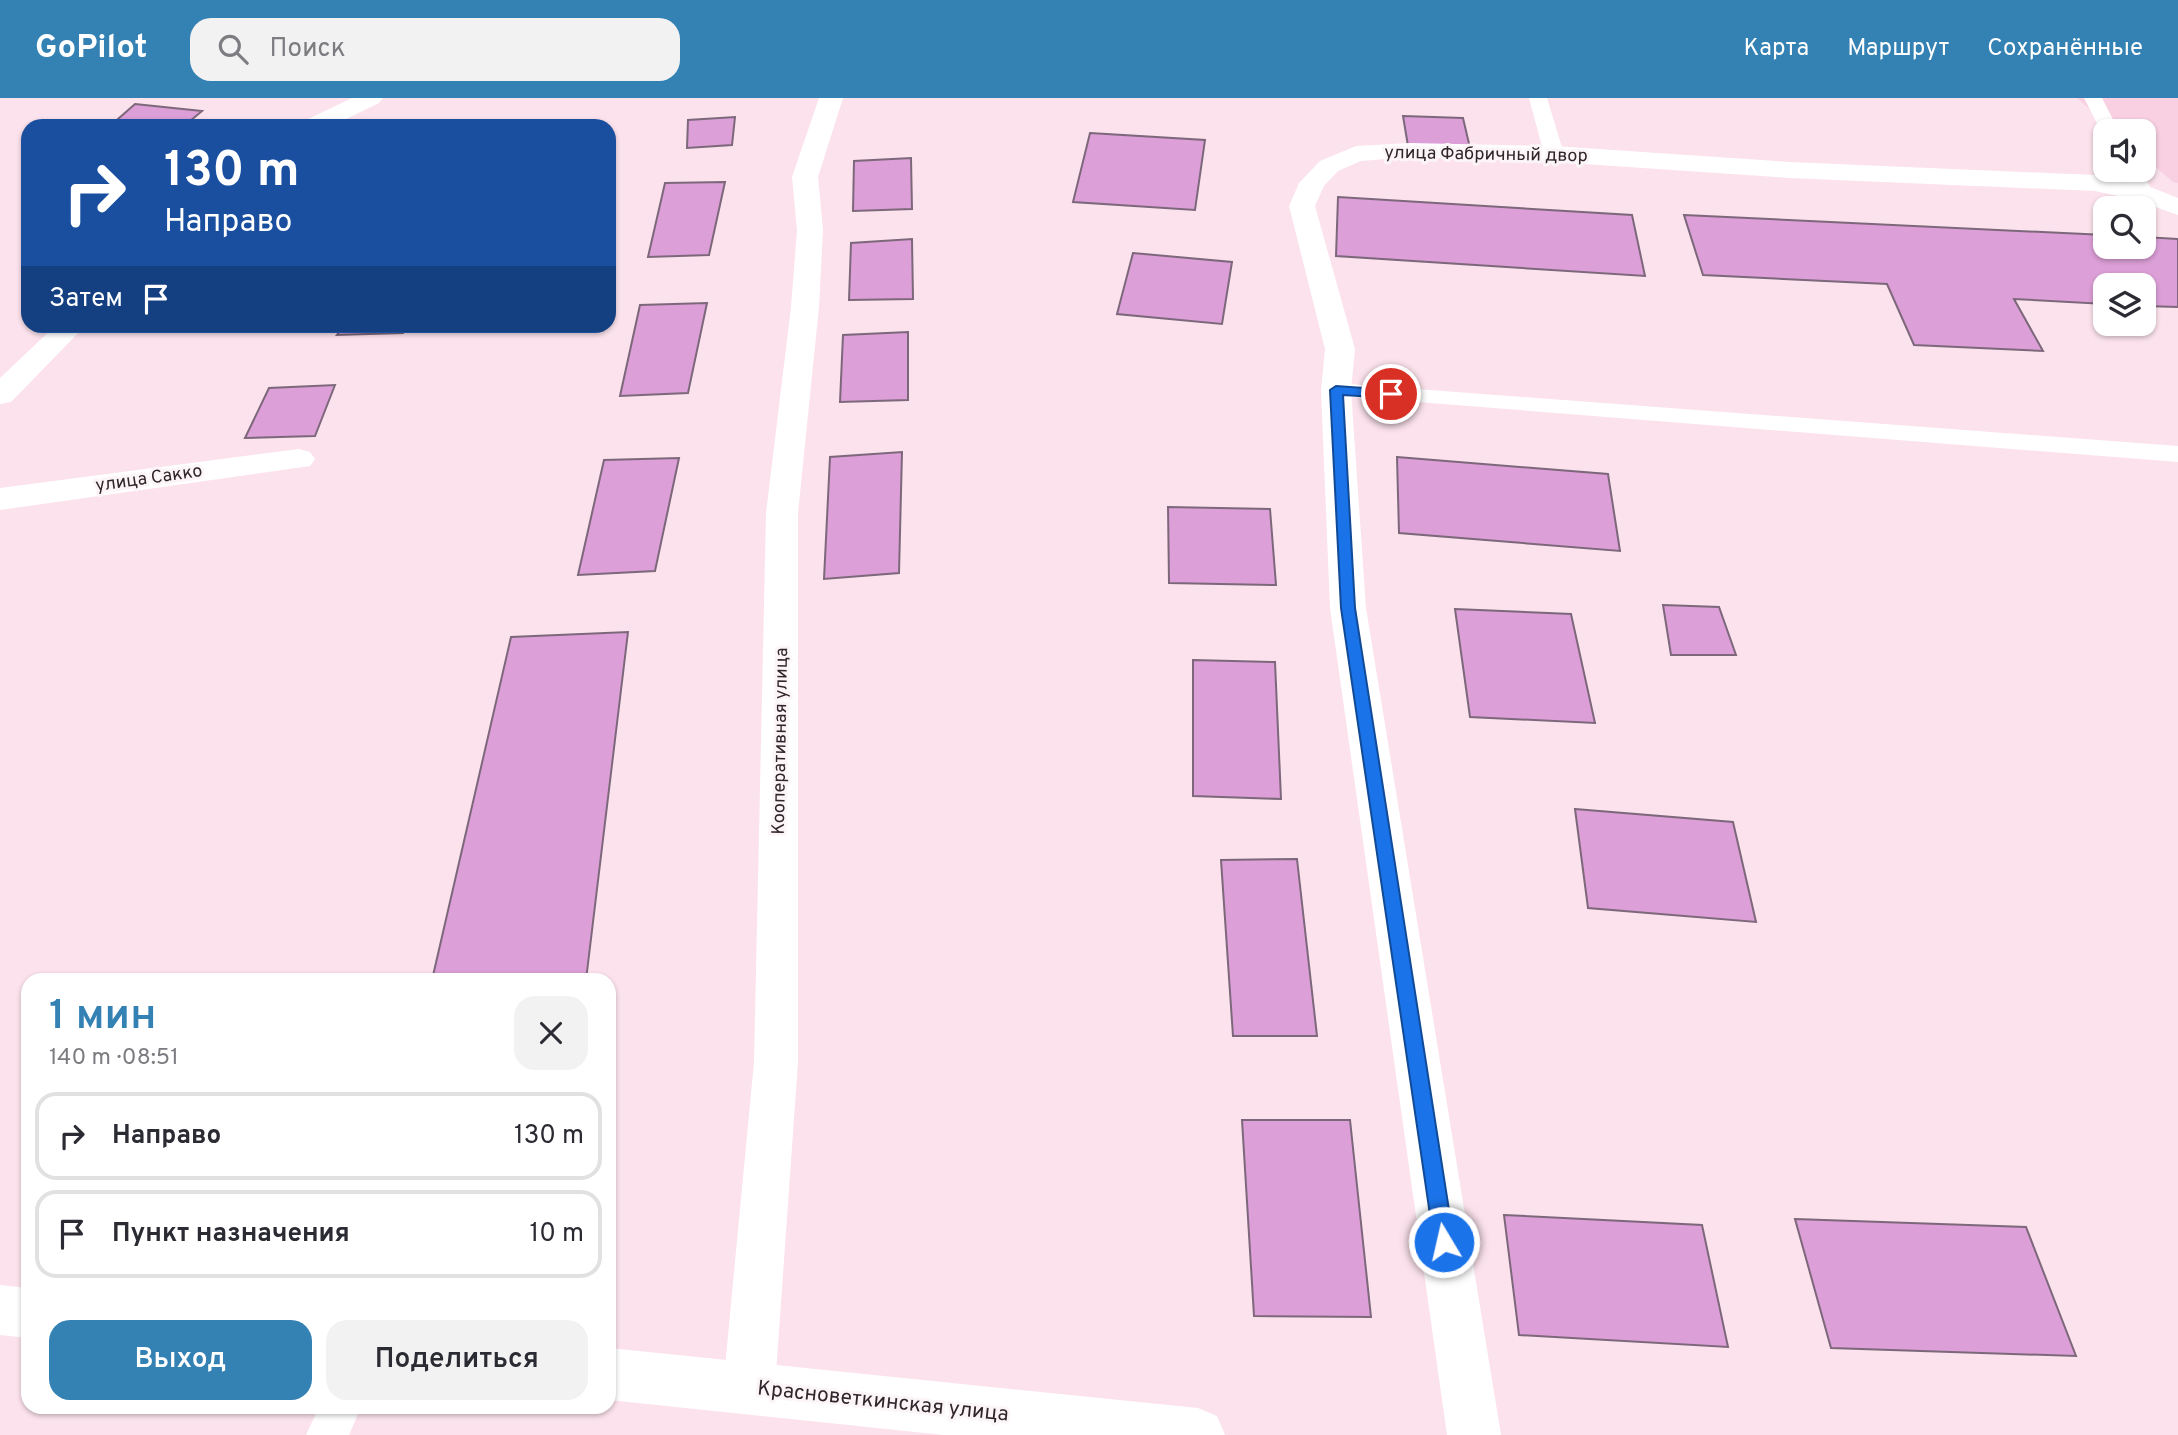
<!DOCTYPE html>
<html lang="ru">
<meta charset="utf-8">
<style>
body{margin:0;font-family:Overpass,sans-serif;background:#f2f2f3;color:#2b2b33;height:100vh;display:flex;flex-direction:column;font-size:26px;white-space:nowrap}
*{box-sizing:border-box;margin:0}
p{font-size:23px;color:#7c7c81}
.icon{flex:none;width:38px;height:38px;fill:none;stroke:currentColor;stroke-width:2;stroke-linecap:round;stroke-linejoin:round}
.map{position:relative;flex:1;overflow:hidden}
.details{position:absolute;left:21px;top:875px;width:595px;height:441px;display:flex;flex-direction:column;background:#fff;border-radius:21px;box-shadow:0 2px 5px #0004}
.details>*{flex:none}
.hud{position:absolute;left:21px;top:21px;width:595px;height:214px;border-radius:21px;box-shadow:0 2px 5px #0004;background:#1a4fa0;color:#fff;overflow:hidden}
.tools{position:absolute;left:2093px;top:21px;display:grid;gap:14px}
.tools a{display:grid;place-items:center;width:63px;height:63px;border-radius:14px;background:#fff;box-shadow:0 2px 5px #0004;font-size:35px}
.pin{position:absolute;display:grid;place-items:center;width:60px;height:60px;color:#fff;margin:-30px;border:4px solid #fff;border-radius:50%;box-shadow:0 2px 7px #0007}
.me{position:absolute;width:77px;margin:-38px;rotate:351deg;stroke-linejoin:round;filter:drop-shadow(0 0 5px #0008)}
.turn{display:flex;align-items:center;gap:24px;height:147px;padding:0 28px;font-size:32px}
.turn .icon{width:91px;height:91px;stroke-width:2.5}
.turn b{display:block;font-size:49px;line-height:60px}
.then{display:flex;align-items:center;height:66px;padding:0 28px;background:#0003;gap:14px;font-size:26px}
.round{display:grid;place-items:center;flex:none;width:74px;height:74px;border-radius:21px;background:#f2f2f3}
.head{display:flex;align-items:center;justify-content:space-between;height:119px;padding:0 28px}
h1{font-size:42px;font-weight:600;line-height:52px;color:#3481b4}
.button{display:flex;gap:14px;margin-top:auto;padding:14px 28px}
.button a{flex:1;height:80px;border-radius:21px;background:#3481b4;color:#fff;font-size:28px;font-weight:600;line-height:80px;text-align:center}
.button a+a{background:#f2f2f3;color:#2b2b33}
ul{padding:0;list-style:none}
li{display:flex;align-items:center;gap:21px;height:88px;margin:0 14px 10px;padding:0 14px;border:4px solid #e1e1e2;border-radius:21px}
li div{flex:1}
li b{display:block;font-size:26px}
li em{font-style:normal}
header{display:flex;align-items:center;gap:42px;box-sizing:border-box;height:98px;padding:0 35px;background:#3481b4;color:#fff}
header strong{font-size:33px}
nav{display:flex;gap:38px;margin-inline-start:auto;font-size:24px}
.search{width:490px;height:63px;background:#f2f2f3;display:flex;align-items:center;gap:18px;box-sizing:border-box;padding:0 24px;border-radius:21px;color:#7c7c81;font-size:26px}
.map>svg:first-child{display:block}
.built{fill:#f8d0e1}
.building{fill:#dc9fd7;stroke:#7d687b;stroke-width:2}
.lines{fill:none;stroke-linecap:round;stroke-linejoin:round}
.lane{fill:#fff;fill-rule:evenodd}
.street{fill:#fff;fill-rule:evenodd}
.secondary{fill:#fff;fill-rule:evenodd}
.route{fill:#1a73e8;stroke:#114b97;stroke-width:2}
.labels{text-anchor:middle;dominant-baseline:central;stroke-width:6;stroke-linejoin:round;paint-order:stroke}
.street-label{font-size:18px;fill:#30252a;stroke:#fcf5f8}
.near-street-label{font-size:21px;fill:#30252a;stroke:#fcf5f8}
</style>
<header>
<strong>GoPilot</strong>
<div class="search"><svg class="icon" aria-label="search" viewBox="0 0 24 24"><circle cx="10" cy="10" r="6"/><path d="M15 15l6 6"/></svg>Поиск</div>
<nav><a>Карта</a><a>Маршрут</a><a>Сохранённые</a></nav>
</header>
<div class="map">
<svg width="2178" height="1337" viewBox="0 0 2178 1337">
<rect width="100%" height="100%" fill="#fce2ec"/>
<!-- built -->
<path class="built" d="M2077,0H2178V85L2173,84L2144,59V33H2115Z"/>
<!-- building -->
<path class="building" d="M135,6L202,13L184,28H110Z
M1403,18L1463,20L1470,50L1408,48Z
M735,19L732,47L687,50L688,22Z
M1090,35L1205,42L1195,112L1073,104Z
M911,60L912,111L853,113L854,63Z
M725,84L709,157L648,159L665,85Z
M1338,99L1632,117L1645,178L1336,158Z
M1684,117L2105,137V149H2144V139L2178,141V209L2144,208V187H2105V206L2014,201L2043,253L1914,247L1887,186L1703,177Z
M912,141L913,201L849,202L851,145Z
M1133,155L1232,164L1222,226L1117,216Z
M707,205L688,295L620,298L640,207Z
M344,228H407L403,235L337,237Z
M908,234V302L840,304L843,237Z
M335,287L315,338L245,340L269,290Z
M902,354L899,475L824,481L830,359Z
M1397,359L1608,376L1620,453L1399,435Z
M679,360L655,473L578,477L604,362Z
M1168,409L1270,411L1276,487L1169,485Z
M1663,507L1719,509L1736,557H1671Z
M1455,511L1571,516L1595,625L1470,619Z
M628,534L586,882H432L511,539Z
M1193,562L1275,564L1281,701L1193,698Z
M1575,711L1733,724L1756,824L1588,810Z
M1297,761L1317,938H1233L1221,762Z
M1242,1022H1350L1371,1219L1254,1218Z
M1504,1117L1702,1127L1728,1249L1519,1237Z
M1795,1121L2026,1129L2076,1258L1831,1250Z"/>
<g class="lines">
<!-- lane -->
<path class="lane" d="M1529,0H1547L1564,56L1561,60L1554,62L1544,56Z
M2084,0H2102L2119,33H2105L2103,37Z
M2121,72H2141L2154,96L2151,100H2137Z
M1336,285L2178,348V364L1328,297L1324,292L1328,287Z
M319,1309H361L349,1337H306Z"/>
<!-- street -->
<path class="street" d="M352,0H383L379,5L332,28H301L304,23Z
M819,0H843L818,79L823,132L819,209L798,415V964L775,1290L767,1308L749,1316L731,1308L723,1290L754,964L766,415L791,209L797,132L792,79Z
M1410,45L1554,48L1790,64L2095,77L2153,90L2178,100V117L2136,102L2095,93L1790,80L1554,64L1410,59L1361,63L1338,73L1324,88L1315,108L1355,251L1351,292L1366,510L1501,1337H1447L1330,510L1321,292L1325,251L1289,108L1299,85L1320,63L1356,48Z
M55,228H85L11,304L0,306V280Z
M299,351L310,354L315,361L310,368L0,412V390Z"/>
<!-- secondary -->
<path class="secondary" d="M0,1187L28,1190V1240L0,1237Z
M609,1250L1198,1310L1217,1318L1225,1337H944L609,1302Z"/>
</g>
<!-- route -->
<path class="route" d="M1336,288L1391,292L1397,296L1391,300L1343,297L1355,510L1454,1144L1451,1151L1444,1154L1437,1151L1434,1144L1341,510L1330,292Z"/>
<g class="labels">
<!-- street labels -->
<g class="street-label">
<text transform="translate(1486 57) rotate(1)">улица Фабричный двор</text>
<text transform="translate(149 381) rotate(-8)">улица Сакко</text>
<text transform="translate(781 643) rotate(-89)">Кооперативная улица</text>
</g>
<!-- near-street labels -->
<g class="near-street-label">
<text transform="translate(883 1304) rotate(6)">Красноветкинская улица</text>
</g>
</g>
</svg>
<div class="tools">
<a><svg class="icon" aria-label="sound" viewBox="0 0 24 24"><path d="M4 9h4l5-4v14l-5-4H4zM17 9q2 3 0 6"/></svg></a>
<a><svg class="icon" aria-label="search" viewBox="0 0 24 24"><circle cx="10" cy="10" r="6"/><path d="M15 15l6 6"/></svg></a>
<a><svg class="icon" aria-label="layers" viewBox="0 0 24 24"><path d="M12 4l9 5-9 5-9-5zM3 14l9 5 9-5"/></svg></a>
</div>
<div class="pin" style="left:1391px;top:296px;background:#d93025"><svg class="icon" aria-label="arrive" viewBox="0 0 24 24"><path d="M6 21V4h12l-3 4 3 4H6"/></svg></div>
<svg class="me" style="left:1444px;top:1144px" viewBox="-20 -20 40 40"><circle r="17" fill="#1a73e8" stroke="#fff" stroke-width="3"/><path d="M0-11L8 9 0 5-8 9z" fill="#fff"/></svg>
<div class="hud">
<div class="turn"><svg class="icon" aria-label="right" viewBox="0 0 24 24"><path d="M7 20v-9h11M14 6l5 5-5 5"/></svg><div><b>130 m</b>Направо</div></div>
<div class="then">Затем<svg class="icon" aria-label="arrive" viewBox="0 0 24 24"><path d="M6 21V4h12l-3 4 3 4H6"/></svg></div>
</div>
<section class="details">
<div class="head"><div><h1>1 мин</h1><p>140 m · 08:51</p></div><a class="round"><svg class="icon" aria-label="close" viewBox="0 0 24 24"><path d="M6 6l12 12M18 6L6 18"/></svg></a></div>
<ul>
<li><svg class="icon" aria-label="right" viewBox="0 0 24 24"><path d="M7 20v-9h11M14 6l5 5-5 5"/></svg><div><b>Направо</b></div><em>130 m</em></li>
<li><svg class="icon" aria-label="arrive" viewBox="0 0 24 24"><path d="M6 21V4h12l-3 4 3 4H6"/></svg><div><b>Пункт назначения</b></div><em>10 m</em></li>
</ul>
<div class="button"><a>Выход</a><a>Поделиться</a></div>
</section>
</div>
